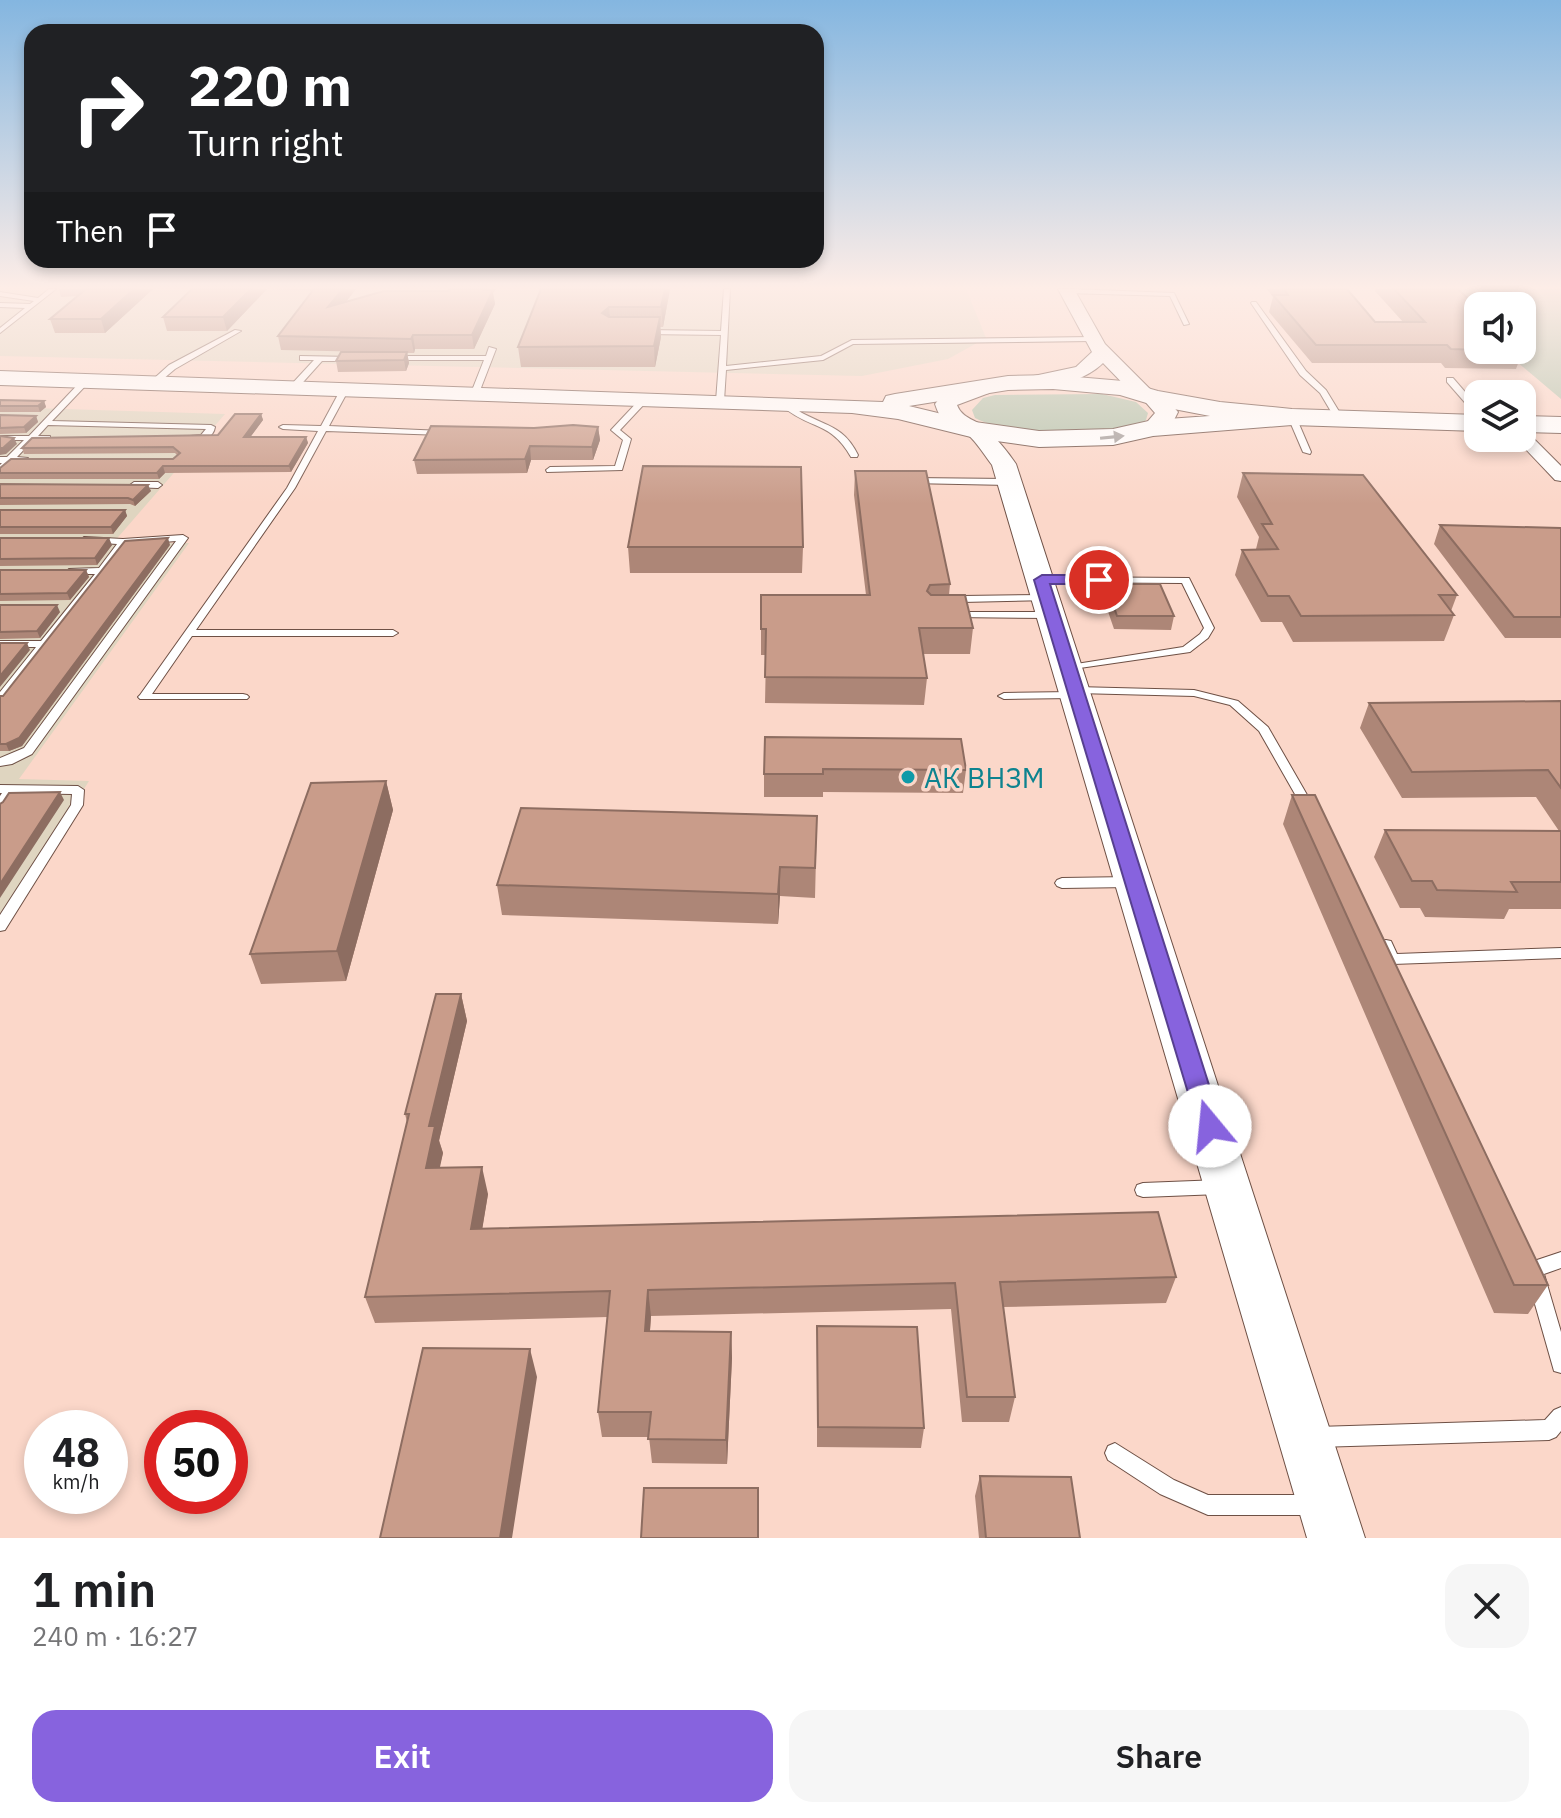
<!DOCTYPE html>
<meta charset="utf-8">
<style>
body{margin:0;font-family:"IBM Plex Sans",sans-serif;background:#f6f6f6;color:#202124;height:100vh;display:flex;flex-direction:column;font-size:30px;white-space:nowrap}
*{box-sizing:border-box;margin:0}
p{font-size:26px;color:#757577}
.icon{flex:none;width:44px;height:44px;fill:none;stroke:currentColor;stroke-width:2;stroke-linecap:round;stroke-linejoin:round}
.map{position:relative;height:1538px;overflow:hidden}
.details{display:flex;flex-direction:column;background:#fff;flex:1}
.details>*{flex:none}
.guide{position:absolute;left:24px;top:24px;width:800px;height:244px;border-radius:24px;box-shadow:0 4px 12px #0003;background:#202124;color:#fff;overflow:hidden}
.tools{position:absolute;left:1464px;top:292px;display:grid;gap:16px}
.tools a{display:grid;place-items:center;width:72px;height:72px;border-radius:16px;background:#fff;box-shadow:0 4px 12px #0003;font-size:40px}
.speed{position:absolute;left:24px;top:1410px;display:flex;gap:16px;font-size:40px;font-weight:700;text-align:center}
.speed>*{display:grid;place-content:center;width:104px;height:104px;border-radius:50%;background:#fff;box-shadow:0 4px 12px #0003;line-height:1}
.speed small{font-size:20px;font-weight:400}
.speed .limit{border:12px solid #d22;background:#fff;color:#111}
.pin{position:absolute;display:grid;place-items:center;width:68px;height:68px;color:#fff;margin:-34px;border:4px solid #fff;border-radius:50%;box-shadow:0 2px 8px #0007}
.me{position:absolute;width:88px;margin:-44px;rotate:343deg;stroke-linejoin:round;filter:drop-shadow(0 0 6px #0008)}
.turn{display:flex;align-items:center;gap:28px;height:168px;padding:0 32px;font-size:36px}
.turn .icon{width:104px;height:104px;stroke-width:2.5}
.turn b{display:block;font-size:56px;line-height:68px}
.then{display:flex;align-items:center;height:76px;padding:0 32px;background:#0003;gap:16px;font-size:30px}
.round{display:grid;place-items:center;flex:none;width:84px;height:84px;border-radius:24px;background:#f6f6f6}
.head{display:flex;align-items:center;justify-content:space-between;height:136px;padding:0 32px}
h1{font-size:48px;font-weight:600;line-height:60px}
.action{display:flex;gap:16px;margin-top:auto;padding:16px 32px}
.action a{flex:1;height:92px;border-radius:24px;background:#8763de;color:#fff;font-size:32px;font-weight:600;line-height:92px;text-align:center}
.action a+a{background:#f6f6f6;color:#202124}
.map>svg:first-child{display:block}
.industrial{fill:#dfd5c0}
.green{fill:#b5c4ad}
.lines{fill:none;stroke-linecap:round;stroke-linejoin:round}
.service-casing{stroke:#6e5045;stroke-width:2}
.minor-casing{stroke:#6e5045;stroke-width:2}
.tertiary-casing{stroke:#6e5045;stroke-width:2}
.secondary-casing{stroke:#6e5045;stroke-width:2}
.primary-casing{stroke:#6e5045;stroke-width:2}
.service{fill:#fff;fill-rule:evenodd}
.minor{fill:#fff;fill-rule:evenodd}
.tertiary{fill:#fff;fill-rule:evenodd}
.secondary{fill:#fff;fill-rule:evenodd}
.primary{fill:#fff;fill-rule:evenodd}
.wall{fill:#ad8677}
.shaded-wall{fill:#8d6d61}
.building{fill:#c99c8a;stroke:#8d6d61;stroke-width:2}
.oneway{fill:#a49f9d}
.route{fill:#8763de;stroke:#584090;stroke-width:2}
.culture-dot{fill:#0f9aa8;stroke:#fbd7c9;stroke-width:3}
.labels{text-anchor:middle;dominant-baseline:central;stroke-width:7;stroke-linejoin:round;paint-order:stroke}
.culture-label{font-size:28px;fill:#0d838f;stroke:#fbd7c9;text-anchor:start}
</style>
<div class="map">
<svg width="1561" height="1538" viewBox="0 0 1561 1538">
<rect width="100%" height="100%" fill="#fbd7c9"/>
<!-- industrial -->
<path class="industrial" d="M0,289H966L986,338L948,359L862,376L0,356Z
M0,407L225,414L113,543H189L19,779L89,781L0,923Z"/>
<!-- green -->
<path class="green" d="M1434,289H1561V399L1503,350H1522V306H1478V328Z
M1102,394L1136,402L1148,413L1146,420L1138,426L1122,429C1078,431 1014,438 975,418L972,410L983,398L995,395Z"/>
<g class="lines">
<!-- service casing -->
<g class="service-casing">
<path id="service" d="M49,289H56L0,333V328L25,308L0,307V303L30,304L34,301L0,296V292L38,298Z
M724,289H730L726,366L821,356L852,340L1092,337L1096,339L1092,341L853,344L823,360L726,370L724,401L720,403L716,401L721,335L645,334L641,332L645,330L721,331Z
M1071,289L1174,293L1189,324L1184,325L1170,296L1067,293L1064,291Z
M1252,302H1256L1306,371L1326,390L1343,418L1342,420H1336L1320,393L1300,375L1251,303Z
M235,330L241,331L175,369L156,385L149,383L169,365Z
M489,347L496,349L479,393L475,395L471,393L484,360H394L390,358L394,356H486Z
M300,356L352,357L356,359L352,361H322L296,390H290V386L314,360H300Z
M84,378L91,380L52,421L211,425L215,427C213,439 201,441 190,440V436L201,435L206,429L48,425L38,436H50V440H33L17,457L28,458V462L12,463L0,473V465L2,463H0V457H7L24,440H0V436H29Z
M1447,378H1453L1478,407V414H1475L1447,382Z
M342,387L349,389L329,426L443,431L447,433L443,435L326,431L295,488L196,630H393L398,633L393,636H192L152,694H243L247,695L249,697L247,699H140L138,697L140,695L287,488L318,431L283,429L279,427L283,425L321,426Z
M642,397L649,399L620,430L631,439L622,470L547,472L546,470L550,467L615,466L623,440L611,430Z
M782,402C791,403 796,410 804,414C829,427 844,427 858,455L857,457H851C831,421 810,430 782,406Z
M1289,415L1296,417L1311,452L1310,454L1303,452L1288,417Z
M912,478L1009,479L1013,482L1009,485L909,483V479Z
M134,482H158L162,485L158,488L131,487L130,485Z
M183,535L188,538L32,754L12,764L0,766V758L24,748L176,541L126,545L4,701L0,702V692L36,647H0V641H41L95,574H72L67,571L69,569L99,568L117,544L87,542L82,539L84,537L123,539Z
M1042,577L1189,578L1214,628L1208,638L1190,652L1066,670L1065,668L1066,666L1070,665L1183,647L1200,634L1204,628L1182,583L1039,582L1037,580Z
M1046,595L1051,598L1050,600L962,602L957,599L962,596Z
M956,612H1050L1055,615L1050,618L952,617L951,615L952,613Z
M1076,687L1194,690L1238,701L1268,727L1314,807L1308,811L1304,810L1259,731L1230,705L1194,696L1077,693V697L1073,698L1004,699L998,696L1004,693L1072,692V688Z
M0,785L78,786L84,790L83,805L5,930L0,931V915L71,805L72,794L14,793L4,808L0,809V796L2,793H0Z
M1131,877L1136,879L1138,882L1136,885L1131,887L1062,888L1057,886L1055,883L1057,880L1062,878Z
M1386,940L1391,941L1397,954L1561,948V958L1393,964L1388,963L1379,945L1381,941Z
M1220,1180L1226,1182L1228,1187L1226,1192L1220,1194L1143,1197L1137,1195L1135,1190L1137,1185L1143,1183Z
M1561,1252V1268L1544,1274L1561,1332V1373L1554,1371L1552,1364L1525,1269L1528,1263Z
M1561,1407V1431L1556,1437L1549,1440L1317,1447L1310,1444L1307,1437L1310,1430L1317,1427L1545,1420L1554,1410Z
M1115,1443L1174,1480L1208,1495H1314L1321,1498L1324,1505L1321,1512L1314,1515H1208L1160,1494L1108,1460L1105,1453L1108,1446Z"/>
</g>
<!-- minor casing -->
<g class="minor-casing">
<path id="minor" d="M1522,431L1528,433L1561,466V481L1555,480L1516,439L1522,438Z"/>
</g>
<!-- tertiary casing -->
<g class="tertiary-casing">
<path id="tertiary" d="M1058,289H1074L1105,344L1150,389L1153,393L1150,397H1136L1103,363C1087,379 1052,391 1029,385L1027,381L1029,377L1076,367L1092,352Z"/>
</g>
<!-- secondary casing -->
<g class="secondary-casing">
<path id="secondary" d="M981,381L989,383L992,388L989,393L957,405C963,420 977,419 986,429C997,439 1008,452 1016,464L1365,1538H1307L992,465C985,456 976,441 967,434C951,424 942,426 935,404L944,393Z
M1153,391L1161,393L1178,412L1171,426L1153,435L1145,433L1142,428L1155,413L1142,398Z"/>
</g>
<!-- primary casing -->
<g class="primary-casing">
<path id="primary" d="M0,371L883,402L886,396L895,394L1008,376L1053,375L1123,381L1158,391L1220,402L1292,409L1478,415V431L1292,425L1153,436L1113,445L1039,447L975,438L898,419L852,413L0,385ZM1053,389L1120,395L1153,405L1210,416L1153,420L1113,429L1039,431L975,422L909,406L1008,390Z
M1522,416L1561,417V433L1522,432Z"/>
</g>
<!-- service -->
<use href="#service" class="service"/>
<!-- minor -->
<use href="#minor" class="minor"/>
<!-- tertiary -->
<use href="#tertiary" class="tertiary"/>
<!-- secondary -->
<use href="#secondary" class="secondary"/>
<!-- primary -->
<use href="#primary" class="primary"/>
</g>
<!-- wall -->
<path class="wall" d="M59,289H153L105,333H55L50,319L78,296L61,297Z
M192,289H356L346,302L493,293L495,304L474,349H415L414,353H407L409,363L406,371L338,372L336,361L373,352L281,350L278,336L311,293L310,290L267,289L227,331H167L163,317Z
M541,289H670L663,327H660L661,337L655,367H521L518,347Z
M1267,289H1347L1375,322H1403L1375,291L1376,289H1458L1523,350L1516,369L1445,368L1441,363H1312L1269,312L1273,297Z
M0,400L44,401L46,407L40,412H0Z
M261,414L263,420L250,437H306L308,443L291,472L165,473L159,479H0V468L173,459L177,455L175,453L24,454L22,448L218,435Z
M0,415L36,416L38,422L26,433L0,434Z
M598,427L600,440L593,460H531L527,473L417,474L414,460Z
M855,471L950,584L949,595L973,628L970,654H923L927,678L924,705L765,703L766,655H761V595H866L854,495Z
M1243,473L1457,595L1451,611L1454,615L1444,641L1293,642L1282,622H1261L1235,575L1242,550L1256,549L1259,537L1237,497Z
M0,484L148,485L151,491L135,506L130,504L0,505Z
M0,510H125L127,516L113,534H0Z
M1440,525L1561,528V638H1505L1434,544Z
M0,538L112,545L97,565L0,566Z
M170,545L22,746L9,751H0V696H3Z
M628,547H803L802,573H630Z
M0,570H86L89,577L70,600L0,601Z
M1106,584L1174,616L1171,630L1114,629L1103,597Z
M0,605L60,612L40,638L0,639Z
M1561,701V909H1509L1504,919L1425,917L1420,908H1400L1374,857L1385,830L1559,831L1536,797L1402,798L1360,728L1369,703Z
M961,739L966,770L963,793L823,792V797H764V774Z
M386,781L393,810L346,981L261,984L250,954Z
M1292,795L1548,1285L1528,1314L1494,1313L1283,824Z
M817,816L815,898L780,896L778,924L502,915L497,885Z
M461,994L467,1021L439,1140L443,1153L439,1168L488,1194L482,1229L1176,1277L1166,1303L1003,1307L1015,1397L1009,1422H962L951,1309L651,1316L650,1331L731,1332L732,1358L727,1464L652,1463L649,1437H602L598,1412L608,1317L375,1323L365,1297L407,1122L405,1114Z
M817,1326L924,1428L921,1448L817,1447Z
M980,1476L1080,1538H979L975,1496Z"/>
<!-- shaded-wall -->
<path class="shaded-wall" d="M134,289H153L105,333L101,319Z
M251,289H267L227,331L223,317Z
M343,289H356L331,320L328,307Z
M486,289H496L493,293L495,304L474,349L472,335Z
M665,289H670L663,327L661,307Z
M609,307L611,327L602,313Z
M660,317L661,337L655,367L654,346Z
M413,335L415,349L414,353L411,339Z
M407,352L409,363L406,371L404,360Z
M44,401L46,407L40,412L38,406Z
M261,414L263,420L246,443L244,437Z
M36,416L38,422L26,433L24,427Z
M598,427L600,440L593,460L592,447Z
M306,437L308,443L291,472L289,466Z
M14,438L17,444L6,454L0,455V448Z
M530,446L531,460L527,473L525,459Z
M163,466L165,473L159,479L157,473Z
M148,485L151,491L135,506L133,500Z
M125,510L127,516L113,534L111,527Z
M109,538L112,545L97,565L95,558Z
M168,538L170,545L22,746L9,751L6,744Z
M86,570L89,577L70,600L67,593Z
M57,605L60,612L40,638L37,631Z
M27,643L30,650L0,687V676Z
M386,781L393,810L346,981L337,951Z
M60,792L64,800L0,898V884Z
M780,867V896L778,924V894Z
M461,994L467,1021L439,1141L443,1153L434,1195L426,1168L429,1126Z
M482,1167L488,1194L478,1255L471,1229Z
M648,1290L651,1316L648,1357L645,1331Z
M731,1332L732,1358L727,1464L726,1440Z
M530,1349L537,1377L512,1538H500Z"/>
<!-- building -->
<path class="building" d="M86,289H134L101,319H50Z
M192,289H251L223,317H163Z
M314,289H343L328,307L384,291H449L450,289H486L485,290H493L472,335H413L411,339L278,336Z
M541,289H665L661,307H609L602,313L609,317H660L654,346L518,347Z
M1284,289H1347L1375,322H1425L1394,289H1458L1478,308V350L1451,349L1447,345H1316L1273,295H1288Z
M341,352H407L404,360L336,361Z
M0,400L44,401L38,406H0Z
M235,414H261L244,437H306L289,466H163L157,473H0V468L11,459H173L180,453L173,447L22,448L32,438L218,435Z
M0,415L36,416L24,427L0,428Z
M573,425L598,427L592,447L530,446L525,459L414,460L431,426L534,428Z
M0,436L14,438L3,448H0Z
M643,466L801,467L803,547H628Z
M855,471H926L950,584L930,585L927,591L931,595H965L973,628H919L927,678L765,677L766,629H761V595H870Z
M1243,473L1363,475L1457,595H1439L1454,615L1301,616L1289,596H1268L1242,550L1278,549L1262,524H1272Z
M0,484L148,485L133,500L128,498H0Z
M0,510H125L111,527H0Z
M1440,525L1561,528V617H1514Z
M0,538H109L95,558L0,559Z
M168,538L19,738L6,744H0V696H3L125,541Z
M0,570H86L67,593L0,594Z
M1106,584H1160L1174,616H1117Z
M0,605H57L37,631L0,632Z
M0,643H27L0,676Z
M1561,701V788L1548,770L1412,772L1369,703Z
M765,737L961,739L966,770L823,769V774H764Z
M386,781L337,951L250,954L311,783Z
M60,792L0,884V804L3,802L9,793Z
M1292,795H1315L1548,1285H1514Z
M521,808L817,816L815,868L780,867L778,894L497,885Z
M1385,830L1561,831V882H1511L1517,892L1437,890L1432,881H1412Z
M436,994H461L429,1126H435L426,1168L482,1167L471,1229L1158,1212L1176,1277L1000,1282L1015,1397H967L955,1283L648,1290L645,1331L731,1332L726,1440L648,1439L651,1412H598L610,1291L365,1297L409,1114H405Z
M817,1326L917,1327L924,1428L818,1427Z
M423,1348L530,1349L500,1538H380Z
M980,1476L1071,1477L1080,1538H986Z
M644,1488H758V1538H641Z"/>
<!-- one-way arrows -->
<defs><path id="oneway-solid" d="M-6-.8H1V-3.2L6.5 0L1 3.2V.8H-6Z" transform="scale(2)"/></defs>
<use class="oneway" href="#oneway-solid" transform="translate(1112 437) rotate(-6)"/>
<!-- sky -->
<linearGradient id="sky" x2="0" y2="1"><stop stop-color="#84b6e0"/><stop offset="0.57" stop-color="#fdede7"/><stop offset="1" stop-color="#fdede7" stop-opacity="0"/></linearGradient>
<rect width="1561" height="504" fill="url(#sky)"/>
<!-- route -->
<path class="route" d="M1042,575H1099L1107,580L1099,584H1050L1222,1126L1219,1133L1210,1136L1201,1133L1198,1126L1034,580Z"/>
<!-- markers -->
<circle class="culture-dot" cx="908" cy="777" r="8"/>
<g class="labels">
<!-- culture labels -->
<g class="culture-label">
<text x="924" y="777">АК ВНЗМ</text>
</g>
</g>
</svg>
<div class="tools">
<a><svg class="icon" aria-label="sound" viewBox="0 0 24 24"><path d="M4 9h4l5-4v14l-5-4H4zM17 9q2 3 0 6"/></svg></a>
<a><svg class="icon" aria-label="layers" viewBox="0 0 24 24"><path d="M12 4l9 5-9 5-9-5zM3 14l9 5 9-5"/></svg></a>
</div>
<div class="speed"><div>48<small>km/h</small></div><div class="limit">50</div></div>
<div class="pin" style="left:1099px;top:580px;background:#d93025"><svg class="icon" aria-label="arrive" viewBox="0 0 24 24"><path d="M6 21V4h12l-3 4 3 4H6"/></svg></div>
<svg class="me" style="left:1210px;top:1126px" viewBox="-20 -20 40 40"><circle r="19" fill="#fff"/><path d="M0-13L10 11 0 6-10 11z" fill="#8763de"/></svg>
<div class="guide">
<div class="turn"><svg class="icon" aria-label="right" viewBox="0 0 24 24"><path d="M7 20v-9h11M14 6l5 5-5 5"/></svg><div><b>220 m</b>Turn right</div></div>
<div class="then">Then<svg class="icon" aria-label="arrive" viewBox="0 0 24 24"><path d="M6 21V4h12l-3 4 3 4H6"/></svg></div>
</div>
</div>
<section class="details">
<div class="head"><div><h1>1 min</h1><p>240 m · 16:27</p></div><a class="round"><svg class="icon" aria-label="close" viewBox="0 0 24 24"><path d="M6 6l12 12M18 6L6 18"/></svg></a></div>
<div class="action"><a>Exit</a><a>Share</a></div>
</section>
